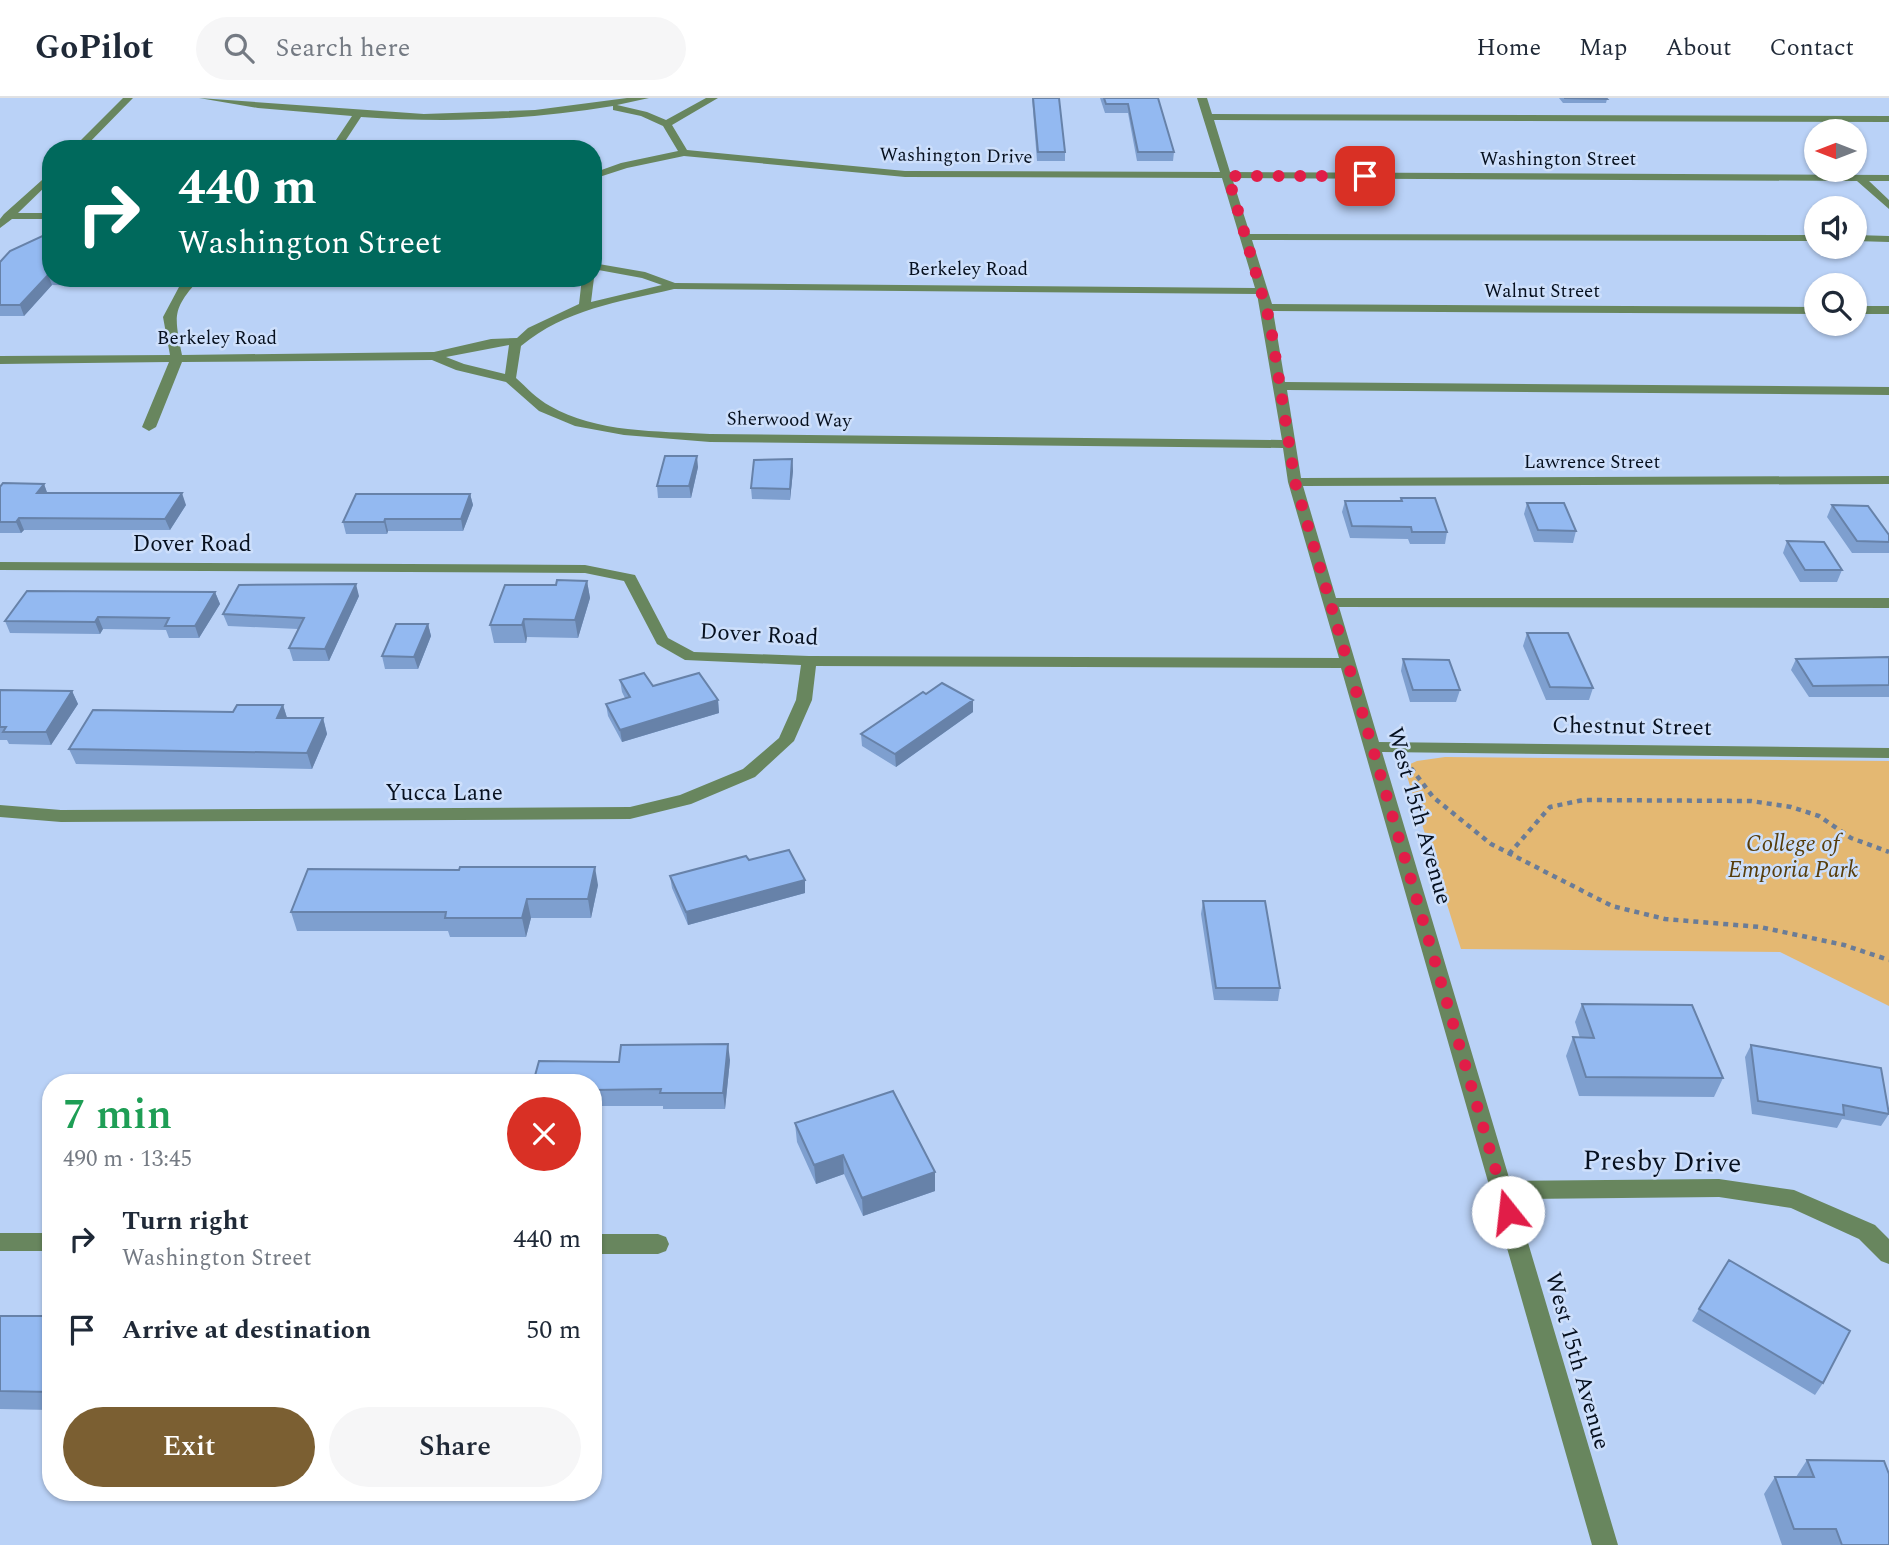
<!DOCTYPE html>
<meta charset="utf-8">
<style>
body{margin:0;font-family:Spectral,serif;background:#f6f6f7;color:#1f2937;height:100vh;display:flex;flex-direction:column;font-size:26px;white-space:nowrap}
*{box-sizing:border-box;margin:0}
p{font-size:23px;color:#747a83}
.icon{flex:none;width:38px;height:38px;fill:none;stroke:currentColor;stroke-width:2;stroke-linecap:round;stroke-linejoin:round}
.map{position:relative;flex:1;overflow:hidden}
.panel{position:absolute;left:42px;top:976px;width:560px;height:427px;display:flex;flex-direction:column;background:#fff;border-radius:28px;box-shadow:0 2px 5px #0004}
.panel>*{flex:none}
.banner{position:absolute;left:42px;top:42px;width:560px;height:147px;border-radius:28px;box-shadow:0 2px 5px #0004;background:#00695c;color:#fff;overflow:hidden}
.needle{width:46px;rotate:270deg}
.tools{position:absolute;left:1804px;top:21px;display:grid;gap:14px}
.tools a{display:grid;place-items:center;width:63px;height:63px;border-radius:50%;background:#fff;box-shadow:0 2px 5px #0004;font-size:35px}
.pin{position:absolute;display:grid;place-items:center;width:60px;height:60px;color:#fff;margin:-30px;border-radius:14px;box-shadow:0 4px 10px #0006}
.me{position:absolute;width:77px;margin:-38px;rotate:344deg;stroke-linejoin:round;filter:drop-shadow(0 0 5px #0008)}
.turn{display:flex;align-items:center;gap:24px;height:147px;padding:0 21px;font-size:32px}
.turn .icon{width:91px;height:91px;stroke-width:2.5}
.turn b{display:block;font-size:49px;line-height:60px}
.round{display:grid;place-items:center;flex:none;width:74px;height:74px;border-radius:37px;background:#f6f6f7}
.head{display:flex;align-items:center;justify-content:space-between;height:119px;padding:0 21px}
h1{font-size:42px;font-weight:600;line-height:52px;color:#1e9e55}
.primary-button{display:flex;gap:14px;margin-top:auto;padding:14px 21px}
.primary-button a{flex:1;height:80px;border-radius:42px;background:#7b5f32;color:#fff;font-size:28px;font-weight:600;line-height:80px;text-align:center}
.primary-button a+a{background:#f6f6f7;color:#1f2937}
ul{padding:0;list-style:none}
li{display:flex;align-items:center;gap:21px;height:91px;padding:0 21px}
li div{flex:1}
li b{display:block;font-size:26px}
li em{font-style:normal}
header{display:flex;align-items:center;gap:42px;box-sizing:border-box;height:98px;padding:0 35px;background:#fff;border-bottom:2px solid #e0e1e3}
header strong{font-size:33px}
nav{display:flex;gap:38px;margin-inline-start:auto;font-size:24px}
.search{width:490px;height:63px;background:#f6f6f7;display:flex;align-items:center;gap:18px;box-sizing:border-box;padding:0 24px;border-radius:38px;color:#747a83;font-size:26px}
.map>svg:first-child{display:block}
.green{fill:#e4b872}
.lines{fill:none;stroke-linecap:round;stroke-linejoin:round}
.path{stroke:#6a7c97;stroke-width:4.5;stroke-dasharray:5 5;stroke-linecap:butt}
.minor{fill:#68865e;fill-rule:evenodd}
.wall{fill:#7e9fcf}
.shaded-wall{fill:#6782a9}
.building{fill:#93b9f1;stroke:#6782a9;stroke-width:2}
.route{stroke:#e11d48;stroke-width:12;stroke-dasharray:0 21.6}
.labels{text-anchor:middle;dominant-baseline:central;stroke-width:5;stroke-linejoin:round;paint-order:stroke}
.far-street-label{font-size:19px;fill:#06101f;stroke:#cddffb}
.street-label{font-size:23px;fill:#06101f;stroke:#cddffb}
.park-label{font-size:23px;font-style:italic;fill:#573d0b;stroke:#cddffb}
.near-street-label{font-size:28px;fill:#06101f;stroke:#cddffb}
</style>
<header>
<strong>GoPilot</strong>
<div class="search"><svg class="icon" aria-label="search" viewBox="0 0 24 24"><circle cx="10" cy="10" r="6"/><path d="M15 15l6 6"/></svg>Search here</div>
<nav><a>Home</a><a>Map</a><a>About</a><a>Contact</a></nav>
</header>
<div class="map">
<svg width="1889" height="1447" viewBox="0 0 1889 1447">
<rect width="100%" height="100%" fill="#bad2f7"/>
<!-- green -->
<path class="green" d="M1445,659L1889,663V908L1780,854L1461,851L1406,675L1408,667L1417,663Z"/>
<g class="lines">
<!-- path -->
<path class="path" d="M1411,670L1433,699L1491,746L1612,808L1665,821L1760,829L1844,847L1889,862
M1509,756L1550,709L1583,702L1751,703L1791,709L1819,718L1851,740L1889,754"/>
<!-- minor -->
<path class="minor" d="M123,0H133L83,51H72Z
M199,0L424,16L535,12L627,0H649L617,7L647,14L666,22L706,0H718L672,27L687,52L905,73L1220,74L1197,0H1207L1212,16L1889,18V24L1214,22L1230,74L1889,77V83H1869L1889,102V111L1857,83L1232,80L1250,136L1816,137V143L1252,142L1272,206L1816,209V216L1273,213L1285,284L1889,289V297L1287,292L1301,380L1889,378V386L1303,388L1336,500H1889V510L1339,509L1379,644L1889,650V660L1382,654L1510,1083L1719,1081L1794,1092L1875,1127L1889,1141V1166L1881,1163L1859,1141L1791,1110L1719,1099L1515,1101L1618,1447H1592L1341,570L816,568L812,602L794,643L755,679L691,706L630,721L61,724L0,719V707L61,712L630,709L680,697L743,671L779,640L796,602L801,567L685,562L657,546L624,483L585,475L0,472V464L585,467L635,477L668,540L694,554L809,558L1339,560L1288,384L1283,350L710,344L624,337L575,328L539,313L506,284L456,272L432,262L182,264L156,329L149,333L142,329L169,264L0,266V258L170,257L163,219L179,189L188,180H200C172,212 174,216 182,257L434,254L491,241L517,240L528,230L579,206L582,180H594L591,204L662,187L642,180L593,171V165L645,174L675,185L1255,190L1222,80L905,79L684,58L627,70L593,81V75L621,65L678,53L663,28L641,18L613,12V8C530,22 445,25 361,19L340,51H330L352,18L258,10ZM674,191L1257,196L1282,342L710,336C658,333 596,335 550,308C537,301 527,290 516,280L521,248C566,211 618,204 674,191ZM509,247L505,276L464,266L446,259Z
M51,74V83L18,115H51V121H12L0,130V121L4,116Z
M1855,137L1889,138V144L1855,143Z
M1855,208H1889V216H1855Z
M0,1135H51V1153H0Z
M593,1136H658L666,1139L669,1146L666,1153L658,1156H593Z"/>
</g>
<!-- wall -->
<path class="wall" d="M1032,0H1059L1065,54V63H1037Z
M1100,0H1158L1174,54L1173,63H1137L1128,15H1105Z
M1559,0H1606L1607,1L1606,5H1563Z
M51,134V180H184L176,189L52,187L24,218H0V164Z
M792,361L793,373L790,402L752,401L751,390Z
M698,369L691,400H658L657,388Z
M44,386L47,395L186,407L170,432H24L21,435H0V389Z
M470,396L473,407L463,433H388L387,436H346L343,424Z
M1401,400L1447,434L1445,446H1410L1408,441L1350,440L1342,414L1345,403H1400Z
M1527,405L1576,433L1573,445L1534,444L1524,416Z
M1832,407L1889,437V455H1852L1827,419Z
M1787,443L1842,472L1837,484H1800L1783,455Z
M587,483L590,500L578,540L527,539L526,545H494L490,527L556,487Z
M215,494L220,506L199,540H169L166,532L103,531L100,536L10,535L5,523Z
M359,498L329,563H293L289,550L298,531L228,528L223,516Z
M428,526L431,538L418,571H385L382,558Z
M1527,535L1593,590L1589,602H1546L1523,548Z
M1889,559V599H1809L1791,572L1796,561Z
M1403,561L1460,592L1456,604H1410L1401,573Z
M620,582L718,602L719,615L622,644L608,618L606,606L625,600L622,594Z
M0,592L72,593L78,606L51,647L9,646L7,642H0Z
M926,596L973,602V614L896,669L862,648L861,636Z
M283,607L287,620H323L327,636L312,671L76,666L69,651L233,614Z
M749,762L805,782V795L688,827L672,790L670,778Z
M598,787L591,820H531L526,839H450L448,833H297L291,814Z
M1203,803L1280,890L1278,903L1214,902L1201,816Z
M1582,906L1723,980L1714,999L1579,998L1566,958L1573,939L1580,940L1575,924Z
M1751,947L1889,1016L1881,1028L1842,1021L1837,1030L1752,1016L1745,959Z
M730,962L725,1011H663V1008H593V985L619,964Z
M795,1025L935,1093L863,1118L844,1076L816,1086L797,1044Z
M1699,1211L1823,1285L1815,1297L1692,1223Z
M0,1218H51V1312L0,1311Z
M1807,1362L1889,1447H1782L1764,1396L1775,1379H1796Z"/>
<!-- shaded-wall -->
<path class="shaded-wall" d="M48,177L52,187L24,218L20,207Z
M173,180H184L176,189Z
M697,358L698,369L691,400L689,388Z
M792,361L793,373L790,402V391Z
M44,386L48,397L37,395Z
M182,395L186,407L170,432L165,421Z
M470,396L473,407L463,433L461,421Z
M19,420L24,432L21,435L16,424Z
M385,421L388,433L387,436L384,424Z
M587,483L590,500L578,540L575,522Z
M356,486L359,498L329,563L325,551Z
M215,494L220,506L199,540L195,528Z
M98,519L103,531L100,536L95,524Z
M524,521L527,539L526,545L522,527Z
M428,526L431,538L418,571L414,559Z
M72,593L78,606L51,647L46,634Z
M718,602L719,615L622,644L620,632Z
M973,602V614L896,669L895,656Z
M283,607L288,623L277,620Z
M323,620L327,636L312,671L307,655Z
M595,769L598,787L591,820L588,801Z
M805,782V795L688,827L686,814Z
M527,801L531,820L526,839L522,820Z
M728,946L730,962L725,1011L723,995Z
M843,1057L844,1076L816,1086L814,1067Z
M935,1074V1093L863,1118L862,1100Z"/>
<!-- building -->
<path class="building" d="M1033,0H1059L1065,54H1038Z
M1104,0H1158L1174,54H1138L1128,6H1106Z
M1564,0H1606L1607,1Z
M51,134V177H48L20,207H0V164L10,153Z
M665,358H697L689,388H657Z
M792,361L790,391L751,390L754,362Z
M3,385L44,386L37,395H182L165,421L19,420L16,424H0V389Z
M356,396H470L461,421H385L384,424H343Z
M1401,400H1435L1447,434H1412L1411,429L1352,428L1345,403H1402Z
M1527,405H1564L1576,433L1538,432Z
M1832,407L1868,408L1889,437V444L1857,443Z
M1787,443L1824,444L1842,472H1805Z
M557,482L587,483L575,522L524,521L522,527H490L505,487H556Z
M356,486L325,551L289,550L304,520L223,516L239,487Z
M27,493L215,494L195,528H165L169,520L98,519L95,524L5,523Z
M396,526H428L414,559L382,558Z
M1527,535H1568L1593,590L1550,589Z
M1889,559V587L1813,588L1796,561Z
M1403,561L1449,562L1460,592H1413Z
M644,575L653,588L699,575L718,602L620,632L606,606L630,599L620,582Z
M942,585L973,602L895,656L861,636L923,594L926,596Z
M0,592L72,593L46,634H3L6,629H0Z
M237,607H283L277,620H323L307,655L69,651L93,612L233,614Z
M789,752L805,782L686,814L670,778L746,758L749,762Z
M460,769H595L588,801H527L522,820H445L446,814H291L308,771L459,772Z
M1203,803H1265L1280,890H1216Z
M1582,906L1692,907L1723,980L1586,979L1573,939L1594,940Z
M728,946L723,995H660L661,991L593,992V985H533L539,963L619,964L621,947Z
M1751,947L1881,970L1889,1016L1843,1007L1844,1017L1758,1003Z
M893,993L935,1074L862,1100L843,1057L814,1067L795,1025Z
M1729,1162L1850,1233L1823,1285L1699,1211Z
M0,1218H51V1294L0,1293Z
M1807,1362L1884,1363L1889,1376V1447H1842L1836,1431H1794L1775,1379H1814Z"/>
<g class="lines">
<!-- route -->
<path class="route" d="M1365,78H1228L1270,224L1295,384L1508,1114"/>
</g>
<g class="labels">
<!-- far-street labels -->
<g class="far-street-label">
<text transform="translate(956 58) rotate(1)">Washington Drive</text>
<text x="1558" y="61">Washington Street</text>
<text x="968" y="171">Berkeley Road</text>
<text x="1542" y="193">Walnut Street</text>
<text x="217" y="240">Berkeley Road</text>
<text transform="translate(789 322) rotate(1)">Sherwood Way</text>
<text x="1592" y="364">Lawrence Street</text>
</g>
<!-- street labels -->
<g class="street-label">
<text x="192" y="446">Dover Road</text>
<text transform="translate(759 537) rotate(3)">Dover Road</text>
<text transform="translate(1632 629) rotate(1)">Chestnut Street</text>
<text x="444" y="695">Yucca Lane</text>
<text transform="translate(1419 718) rotate(74)">West 15th Avenue</text>
<text transform="translate(1577 1263) rotate(74)">West 15th Avenue</text>
</g>
<!-- park labels -->
<g class="park-label">
<text x="1793" y="746">College of<tspan x="1793" dy="26">Emporia Park</tspan></text>
</g>
<!-- near-street labels -->
<g class="near-street-label">
<text transform="translate(1662 1064) rotate(1)">Presby Drive</text>
</g>
</g>
</svg>
<div class="tools">
<a><svg class="needle" viewBox="-14 -14 28 28"><path d="M0-13l5 13h-10z" fill="#e53935"/><path d="M0 13l5-13h-10z" fill="#747a83"/></svg></a>
<a><svg class="icon" aria-label="sound" viewBox="0 0 24 24"><path d="M4 9h4l5-4v14l-5-4H4zM17 9q2 3 0 6"/></svg></a>
<a><svg class="icon" aria-label="search" viewBox="0 0 24 24"><circle cx="10" cy="10" r="6"/><path d="M15 15l6 6"/></svg></a>
</div>
<div class="pin" style="left:1365px;top:78px;background:#d93025"><svg class="icon" aria-label="arrive" viewBox="0 0 24 24"><path d="M6 21V4h12l-3 4 3 4H6"/></svg></div>
<svg class="me" style="left:1508px;top:1114px" viewBox="-20 -20 40 40"><circle r="19" fill="#fff"/><path d="M0-13L10 11 0 6-10 11z" fill="#e11d48"/></svg>
<div class="banner">
<div class="turn"><svg class="icon" aria-label="right" viewBox="0 0 24 24"><path d="M7 20v-9h11M14 6l5 5-5 5"/></svg><div><b>440 m</b>Washington Street</div></div>
</div>
<section class="panel">
<div class="head"><div><h1>7 min</h1><p>490 m · 13:45</p></div><a class="round" style="background:#d93025;color:#fff"><svg class="icon" aria-label="close" viewBox="0 0 24 24"><path d="M6 6l12 12M18 6L6 18"/></svg></a></div>
<ul>
<li><svg class="icon" aria-label="right" viewBox="0 0 24 24"><path d="M7 20v-9h11M14 6l5 5-5 5"/></svg><div><b>Turn right</b><p>Washington Street</p></div><em>440 m</em></li>
<li><svg class="icon" aria-label="arrive" viewBox="0 0 24 24"><path d="M6 21V4h12l-3 4 3 4H6"/></svg><div><b>Arrive at destination</b></div><em>50 m</em></li>
</ul>
<div class="primary-button"><a>Exit</a><a>Share</a></div>
</section>
</div>
